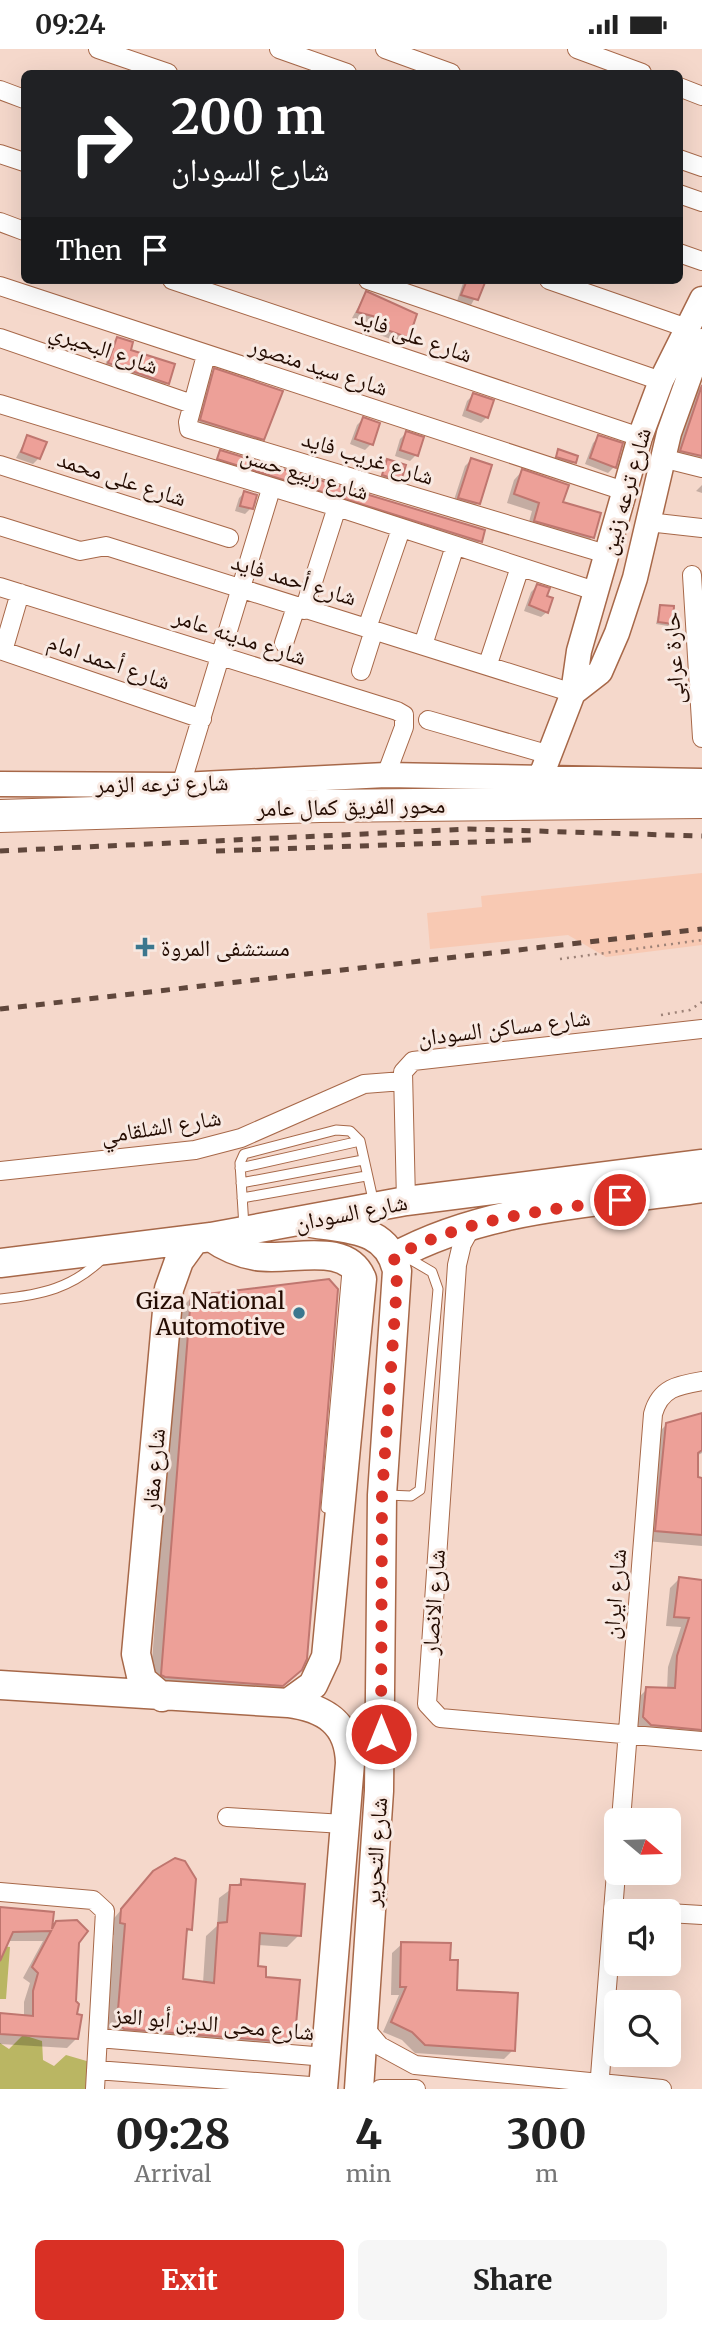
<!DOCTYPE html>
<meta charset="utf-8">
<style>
body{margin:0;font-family:Merriweather,"Noto Naskh Arabic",serif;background:#f6f6f6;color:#222;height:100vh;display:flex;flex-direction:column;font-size:26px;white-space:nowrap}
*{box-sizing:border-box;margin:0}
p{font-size:23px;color:#767676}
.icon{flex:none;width:38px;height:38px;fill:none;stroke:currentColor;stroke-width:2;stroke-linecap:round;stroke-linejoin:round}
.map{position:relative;height:2040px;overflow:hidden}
.sheet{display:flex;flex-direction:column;background:#fff;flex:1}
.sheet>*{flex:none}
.guide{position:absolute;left:21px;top:21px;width:662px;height:214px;border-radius:10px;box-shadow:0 7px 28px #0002;background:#202124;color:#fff;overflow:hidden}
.needle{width:46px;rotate:109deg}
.tools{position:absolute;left:604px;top:1759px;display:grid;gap:14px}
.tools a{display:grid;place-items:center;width:77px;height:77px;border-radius:10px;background:#fff;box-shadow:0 7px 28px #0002;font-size:35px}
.pin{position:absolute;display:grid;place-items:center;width:60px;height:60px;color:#fff;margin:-30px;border:4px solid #fff;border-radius:50%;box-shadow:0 2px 7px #0007}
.me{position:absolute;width:77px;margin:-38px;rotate:0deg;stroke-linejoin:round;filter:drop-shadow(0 0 5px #0008)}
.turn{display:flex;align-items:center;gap:24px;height:147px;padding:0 35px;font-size:32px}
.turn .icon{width:91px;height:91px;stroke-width:2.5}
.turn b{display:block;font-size:49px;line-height:60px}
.then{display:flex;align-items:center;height:66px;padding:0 35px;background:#0003;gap:14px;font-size:26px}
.eta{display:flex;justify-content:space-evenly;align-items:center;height:119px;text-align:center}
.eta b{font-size:42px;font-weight:800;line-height:49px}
.action{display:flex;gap:14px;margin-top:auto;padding:14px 35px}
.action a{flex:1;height:80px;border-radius:10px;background:#d93025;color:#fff;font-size:28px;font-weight:800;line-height:80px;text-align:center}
.action a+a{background:#f6f6f6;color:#222}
.status{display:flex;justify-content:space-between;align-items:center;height:49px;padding:0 35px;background:#fff;direction:ltr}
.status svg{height:19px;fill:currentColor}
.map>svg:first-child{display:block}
.built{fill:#f8c9b3}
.green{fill:#bab663}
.shadow{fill:#0003}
.building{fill:#eda098;stroke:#bf766f;stroke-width:2}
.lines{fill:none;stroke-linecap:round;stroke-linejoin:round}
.lane-casing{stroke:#a76849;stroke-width:11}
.street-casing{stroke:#a76849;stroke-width:20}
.secondary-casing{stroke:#a76849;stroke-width:27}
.primary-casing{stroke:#a76849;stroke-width:31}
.highway-casing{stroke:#a76849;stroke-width:34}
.path{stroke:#9d8277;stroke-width:2.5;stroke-dasharray:2 5;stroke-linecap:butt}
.lane{stroke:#fff;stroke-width:9}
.street{stroke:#fff;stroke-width:18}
.secondary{stroke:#fff;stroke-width:24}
.primary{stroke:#fff;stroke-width:28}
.highway{stroke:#fff;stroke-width:32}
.rail{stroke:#60473c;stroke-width:5;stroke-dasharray:9 9;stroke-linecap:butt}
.route{stroke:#d93025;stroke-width:12;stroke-dasharray:0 21.6}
.poi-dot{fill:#3b778e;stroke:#f8e9e2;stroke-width:2.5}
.labels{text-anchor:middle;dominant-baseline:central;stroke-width:6;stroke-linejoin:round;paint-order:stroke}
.street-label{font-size:23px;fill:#240c02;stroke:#f8e9e2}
.poi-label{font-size:23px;fill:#240c02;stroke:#f8e9e2;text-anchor:start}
</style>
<div class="status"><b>09:24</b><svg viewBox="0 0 49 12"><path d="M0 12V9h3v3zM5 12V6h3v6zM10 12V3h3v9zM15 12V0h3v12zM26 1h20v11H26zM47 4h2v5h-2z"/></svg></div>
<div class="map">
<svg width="702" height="2040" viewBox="0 0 702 2040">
<rect width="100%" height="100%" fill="#f5d8cb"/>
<!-- built -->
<path class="built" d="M702,824V896L606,908L568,886L430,900L427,864L482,858L481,847Z"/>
<!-- green -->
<path class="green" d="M0,1897L10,1898L6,1950H0Z
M23,1986L42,1992L43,2011L54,2017L66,2006L90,2013L88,2040H0V1994L9,2000Z"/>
<!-- shadow -->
<path class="shadow" d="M464,231H485L471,256L457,252Z
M366,244L407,288L401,294L372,283L375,275L352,269Z
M118,290L128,302L167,334L162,339L104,319L113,295Z
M215,321L263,390L258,394L197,376L210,326Z
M702,336V444L696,442L702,436V427L669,413L692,346Z
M473,346L487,368L481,374L462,367L467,352Z
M363,370L371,395L365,401L350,395L357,376Z
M406,384L416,406L410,412L395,407L400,390Z
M27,388L39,409L33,415L16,409Z
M599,388L614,418L608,424L585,415L593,394Z
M559,402L574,413L568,419L551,414Z
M221,403L480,492L475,497L213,415Z
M471,411L478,454L472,460L453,454L465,417Z
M388,412L399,431L397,433L381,428Z
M522,422L561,454L599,465L592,488L584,497L527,480L532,462L507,454L514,431Z
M245,443L251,459L245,465L235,462L239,449Z
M537,537L545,548L547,563L541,568L524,562L531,543Z
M660,558L671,574L668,577L656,575Z
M192,1248L287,1633L269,1648L150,1638L179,1261Z
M702,1367V1404L696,1407V1429L702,1431V1497L646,1492L657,1385L667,1375Z
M679,1530L702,1533V1695L635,1677L638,1649L647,1640L667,1641L668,1618L681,1578L666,1577L670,1539Z
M242,1832L299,1886L287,1898L258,1896L256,1919L294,1986L281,1998L106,1985L114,1886L109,1885L110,1874L142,1836L190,1880L185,1885L181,1932L203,1934L206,1887L217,1877L219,1849Z
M0,1860L50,1880L56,1874L77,1893V1989L67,1999L0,1995V1966L24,1968V1953L30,1934L23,1929L43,1892H6L0,1898Z
M402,1895L448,1913L455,1943L513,2001L504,2010L415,2004L402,1991L383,1983L399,1946H391L392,1904Z"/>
<!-- building -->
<path class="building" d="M467,231H486L478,251L461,246Z
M366,242L417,265L409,289L376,277L380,269L357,263Z
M117,288L133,293L131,301L175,315L169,335L108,314Z
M214,319L283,342L264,391L200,371Z
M702,336V407L680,402Z
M473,344L494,351L488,369L467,361Z
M363,368L380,374L373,396L355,390Z
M406,382L424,388L418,407L400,401Z
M27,386L47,393L40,410L21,403Z
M598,386L623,394L616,419L590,409Z
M558,400L578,407L576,414L556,408Z
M220,401L485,481L482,493L217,410Z
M471,409L492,416L480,455L458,449Z
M387,410L406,416L401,432L382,426Z
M522,420L569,436L563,453L601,464L594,489L534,472L539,454L514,445Z
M244,442L257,446L253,460L240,457Z
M537,535L550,539L547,547L553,549L548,564L529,556Z
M660,556L674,557L673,575L658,573Z
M329,1230L338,1240L307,1610L302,1621L283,1637L165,1628L161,1626L191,1247Z
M702,1364V1401L698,1404V1428L702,1429V1486L655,1482L666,1374Z
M679,1528L702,1531V1681L651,1676L643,1668L646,1638L675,1639L677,1607L689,1569L674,1568Z
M175,1809L185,1812L196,1830L192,1881L187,1880L183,1930L214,1934L218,1874L227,1873L230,1836H241V1830L305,1835L301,1887L260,1884L258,1917L266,1918V1928L300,1931L295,1987L287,1993L124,1980L117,1973L125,1875L120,1874L121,1860L153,1822Z
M0,1858L54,1863L52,1880L56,1872L77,1871L88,1882L79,1894L76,1952L79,1955L77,1965L82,1966L78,1990L0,1985V1964L33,1967V1942L38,1924L32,1918L51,1882L13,1883L0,1912Z
M401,1893L451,1894L450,1911H458L457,1941L518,1944L515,2002L425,1996L412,1983L391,1973L406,1938H400Z"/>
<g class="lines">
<!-- lane casing -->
<g class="lane-casing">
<path id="lane" d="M240,1119L360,1092
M241,1134L363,1111
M242,1149L366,1127
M244,1178L240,1114L244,1105L336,1081L350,1082L360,1092L374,1155
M0,1250C41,1246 73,1239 103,1209
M387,1446L411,1447L420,1441L438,1240L432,1223L408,1209
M326,1459L347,1222"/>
</g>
<!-- street casing -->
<g class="street-casing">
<path id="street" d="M98,0L168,24
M279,0L347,24
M385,0L451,24
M577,0L642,24
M679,38L702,47
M0,41L24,50
M0,105L24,113
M679,110L702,118
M679,145L702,153
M0,173L24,182
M679,204L702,212
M172,231L640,388
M368,231L661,332
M549,231L687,279
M0,237L624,442
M0,289L192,355
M206,306L188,373L189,380L606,505
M0,355L337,458L595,542
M662,409L702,419
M0,416L229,489
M648,473L702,479
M0,477L80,502L106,497L573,644
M692,526L702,689
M0,538L397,662L404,666V678L386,726
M304,561L337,458
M367,579L401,480
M284,594L296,558
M423,596L455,497
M0,601L202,670
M3,602L20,544
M488,615L520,518
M361,622L374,581
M428,671L550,706
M181,736L271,440
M0,1122L195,1101L241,1089L364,1035L403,1032
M406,1152L403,1023L413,1012L702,980
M473,1175L462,1195L457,1216L427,1655L440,1669L702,1692
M227,1768L344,1775
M621,1771L653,1365C660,1339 678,1336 702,1332
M0,1843L93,1851L105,1862L95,2040
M614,1859L650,1862
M668,1864L702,1866
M363,1977L380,1997L415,2016L662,2040
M98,1989L326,2008
M96,2021L324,2038
M380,2040H416
M599,2040L616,1824"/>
</g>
<!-- secondary casing -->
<g class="secondary-casing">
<path id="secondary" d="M573,644L600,623L617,584L635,529L669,384L702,292
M541,727L573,644L579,602L640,388L661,332L702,250
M0,735L181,736L386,726L702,732"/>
</g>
<!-- primary casing -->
<g class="primary-casing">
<path id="primary" d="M301,1172C340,1181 387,1174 397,1222L382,1446L379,1742L359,2040
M211,1188C225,1198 239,1204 256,1207C290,1213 346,1191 362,1230L326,1608L313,1636L288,1654
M394,1208C487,1157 598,1154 702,1139
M0,1214L211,1188L406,1152L702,1115
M0,1636L288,1654C325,1659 349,1674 350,1714L323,2040
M162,1648L142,1631L136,1605L169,1240L179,1212L195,1190"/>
</g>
<!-- highway casing -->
<g class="highway-casing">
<path id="highway" d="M0,767L320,757L702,753"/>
</g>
<!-- path -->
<path class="path" d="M560,910L702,891
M661,966L690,961L702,953"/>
<!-- lane -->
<use href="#lane" class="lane"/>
<!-- street -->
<use href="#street" class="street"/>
<!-- secondary -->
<use href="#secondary" class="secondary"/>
<!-- primary -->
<use href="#primary" class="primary"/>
<!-- highway -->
<use href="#highway" class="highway"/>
<!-- rail -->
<path class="rail" d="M0,802L469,780L702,787
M216,802L531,791
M0,960L702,880"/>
</g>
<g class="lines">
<!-- route -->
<path class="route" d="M381,1685L382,1446L397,1235L394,1208C465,1169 541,1162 620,1151"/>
</g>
<!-- markers -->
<g class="poi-dot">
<path d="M141.5 887.5h7v7h7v7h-7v7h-7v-7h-7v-7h7z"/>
<circle cx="299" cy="1264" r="7"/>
</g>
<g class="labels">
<!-- street labels -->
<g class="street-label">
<text transform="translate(414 286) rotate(19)">شارع على فايد</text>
<text transform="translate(104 299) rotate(19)">شارع البحيري</text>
<text transform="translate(319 317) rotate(18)">شارع سيد منصور</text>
<text transform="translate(368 408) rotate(17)">شارع غريب فايد</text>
<text transform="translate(305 424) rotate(17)">شارع ربيع حسن</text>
<text transform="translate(122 429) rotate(18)">شارع على محمد</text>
<text transform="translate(625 442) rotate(-74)">شارع ترعه زنين</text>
<text transform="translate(294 530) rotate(17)">شارع أحمد فايد</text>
<text transform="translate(240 587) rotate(18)">شارع مدينه عامر</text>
<text transform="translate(673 609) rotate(-93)">حارة عرابى</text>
<text transform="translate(109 612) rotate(19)">شارع أحمد امام</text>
<text transform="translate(162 734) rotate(-1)">شارع ترعه الزمر</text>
<text transform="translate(351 757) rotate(-1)">محور الفريق كمال عامر</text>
<text transform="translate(504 978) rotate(-7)">شارع مساكن السودان</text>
<text transform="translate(161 1077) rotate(-9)">شارع الشلقامي</text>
<text transform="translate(351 1163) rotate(-11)">شارع السودان</text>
<text transform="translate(153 1421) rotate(-85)">شارع مقار</text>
<text transform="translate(614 1545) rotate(-85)">شارع ايران</text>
<text transform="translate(433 1553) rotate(-86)">شارع الانصار</text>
<text transform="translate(375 1803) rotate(-86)">شارع التحرير</text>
<text transform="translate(214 1974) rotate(5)">شارع محى الدين أبو العز</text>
</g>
<!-- poi labels -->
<g class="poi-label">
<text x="161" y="898">مستشفى المروة</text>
<text x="285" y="1251" text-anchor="end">Giza National<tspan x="285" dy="26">Automotive</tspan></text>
</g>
</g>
</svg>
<div class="tools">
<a><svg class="needle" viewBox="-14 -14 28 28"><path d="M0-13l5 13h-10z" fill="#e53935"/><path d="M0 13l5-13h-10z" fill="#767676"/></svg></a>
<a><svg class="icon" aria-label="sound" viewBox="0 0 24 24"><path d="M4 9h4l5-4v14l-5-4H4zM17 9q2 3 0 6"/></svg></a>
<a><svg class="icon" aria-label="search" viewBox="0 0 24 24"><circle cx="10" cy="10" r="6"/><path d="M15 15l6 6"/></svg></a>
</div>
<div class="pin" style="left:620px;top:1151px;background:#d93025"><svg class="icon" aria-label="arrive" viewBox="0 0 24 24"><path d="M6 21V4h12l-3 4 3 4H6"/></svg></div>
<svg class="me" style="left:381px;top:1685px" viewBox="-20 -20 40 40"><circle r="17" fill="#d93025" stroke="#fff" stroke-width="3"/><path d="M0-11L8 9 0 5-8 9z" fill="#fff"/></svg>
<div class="guide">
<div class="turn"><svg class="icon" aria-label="right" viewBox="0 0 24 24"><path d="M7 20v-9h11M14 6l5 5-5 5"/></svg><div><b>200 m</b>شارع السودان</div></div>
<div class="then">Then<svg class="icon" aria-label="arrive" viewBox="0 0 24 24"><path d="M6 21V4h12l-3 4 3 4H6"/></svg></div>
</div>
</div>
<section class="sheet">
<div class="eta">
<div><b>09:28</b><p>Arrival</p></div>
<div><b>4</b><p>min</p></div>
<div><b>300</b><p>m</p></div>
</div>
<div class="action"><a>Exit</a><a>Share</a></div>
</section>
